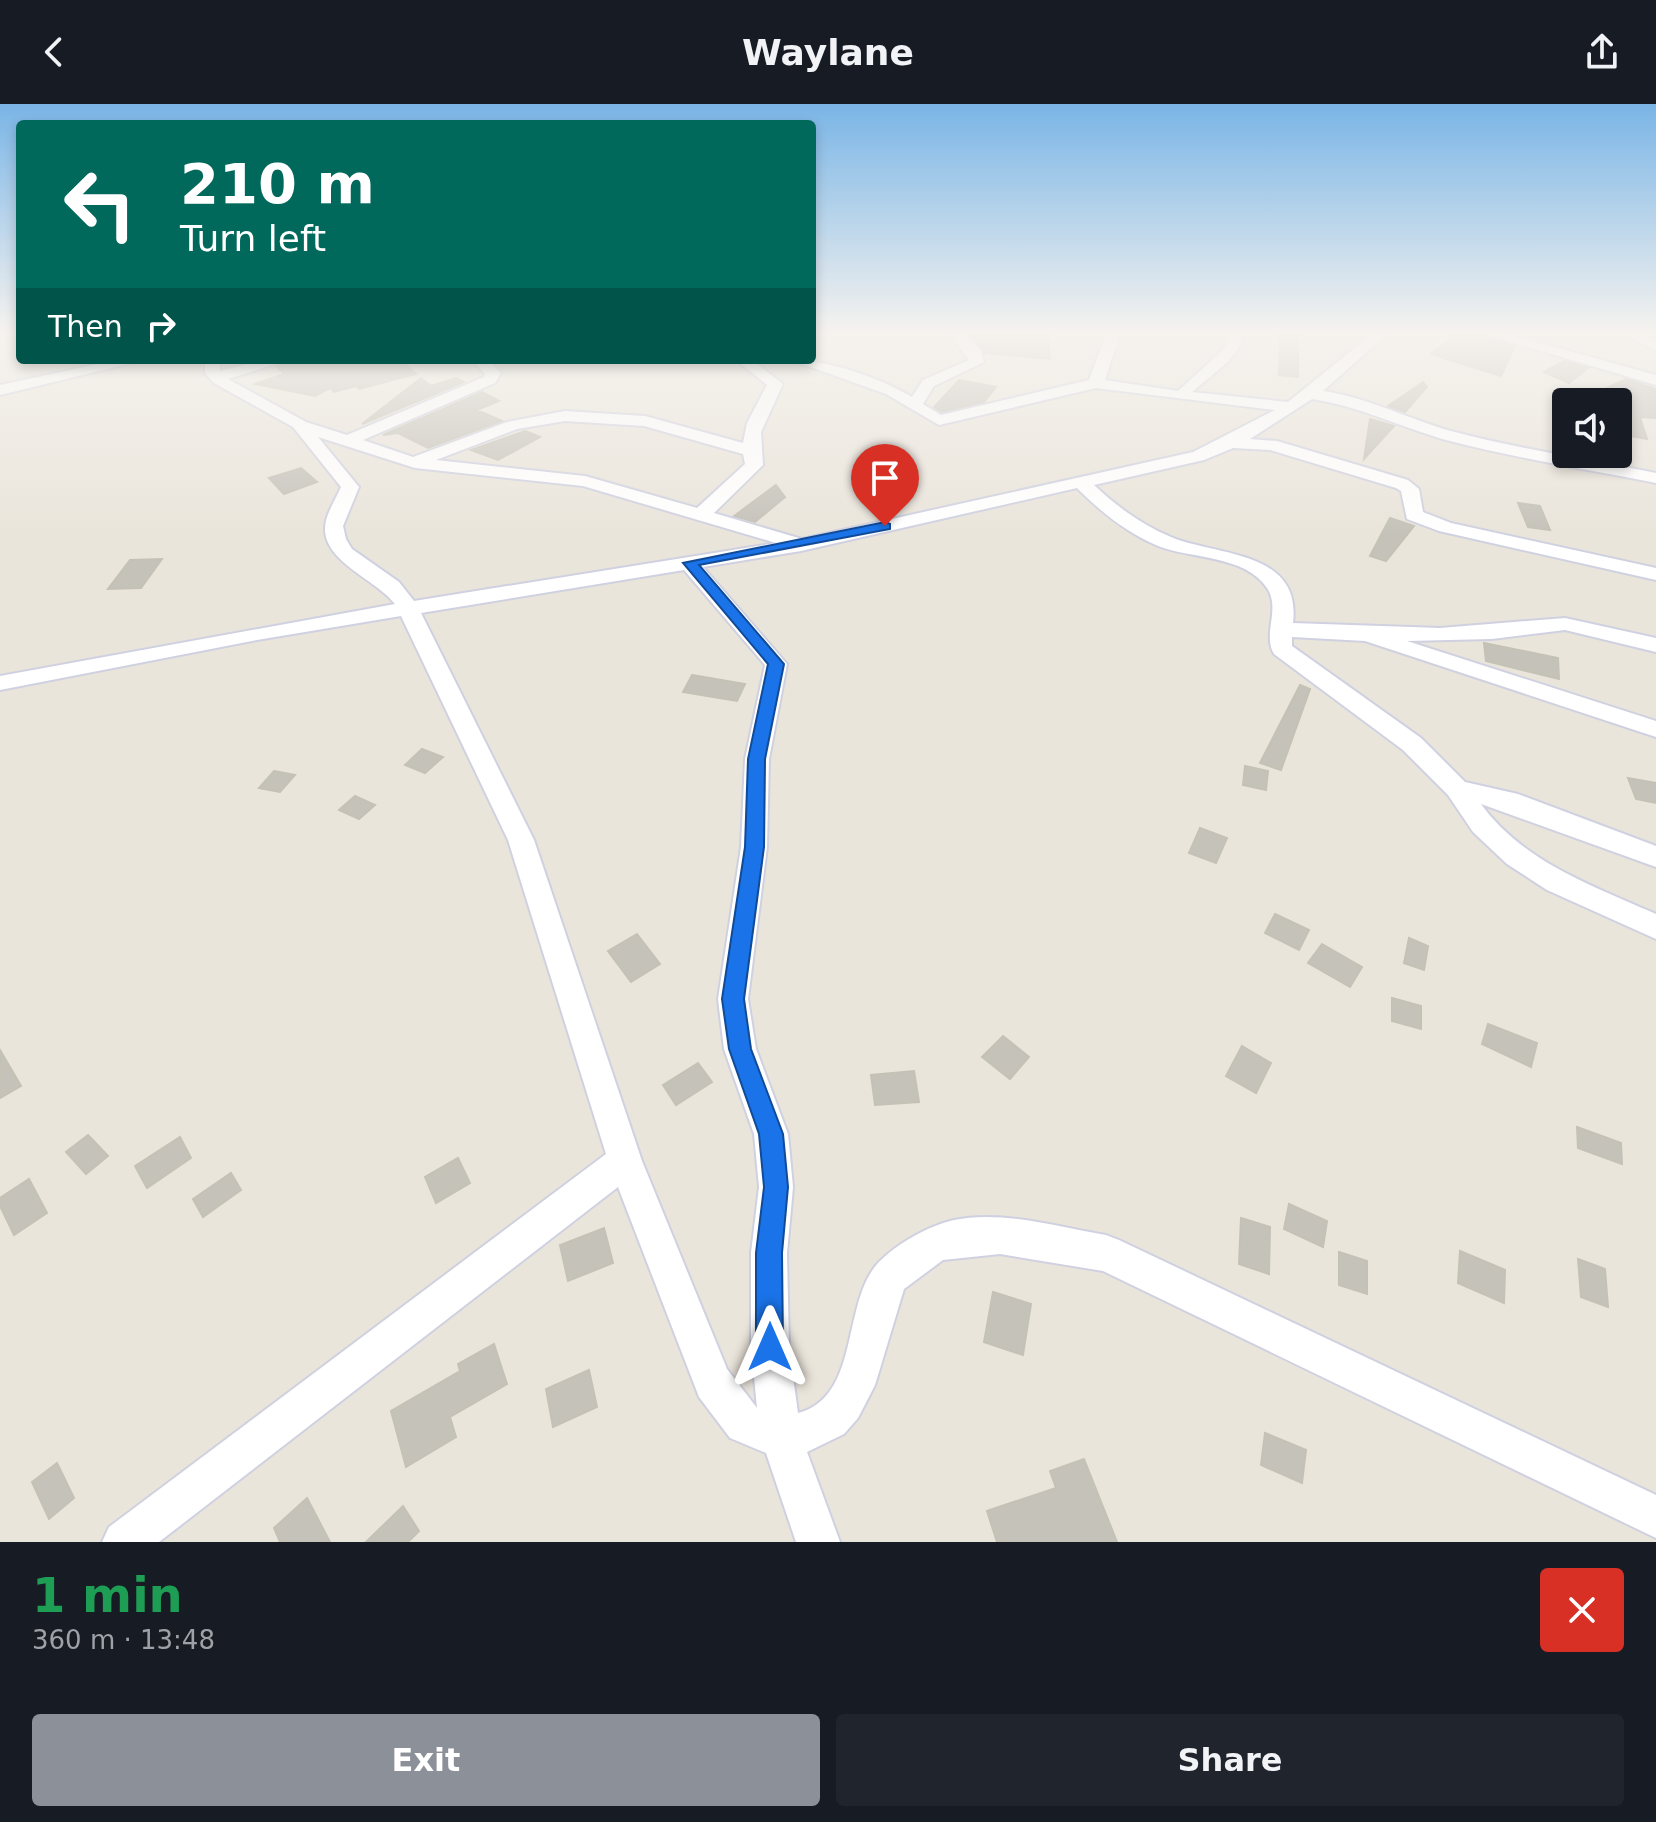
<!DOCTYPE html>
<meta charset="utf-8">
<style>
body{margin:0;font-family:"DejaVu Sans",sans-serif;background:#20242c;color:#f1f3f6;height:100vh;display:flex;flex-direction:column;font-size:30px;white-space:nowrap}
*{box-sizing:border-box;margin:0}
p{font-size:26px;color:#9ea1a6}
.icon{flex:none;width:44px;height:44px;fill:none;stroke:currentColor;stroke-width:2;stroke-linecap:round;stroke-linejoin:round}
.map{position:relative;height:1438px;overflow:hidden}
.drawer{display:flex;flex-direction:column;background:#171b24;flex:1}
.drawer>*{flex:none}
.banner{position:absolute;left:16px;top:16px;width:800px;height:244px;border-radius:8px;box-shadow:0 4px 12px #0003;background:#00695c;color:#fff;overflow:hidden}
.tools{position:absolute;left:1552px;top:284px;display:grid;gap:16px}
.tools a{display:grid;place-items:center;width:80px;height:80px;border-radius:8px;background:#171b24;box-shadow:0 4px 12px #0003;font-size:40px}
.pin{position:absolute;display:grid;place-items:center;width:68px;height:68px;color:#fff;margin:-82px -34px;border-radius:50% 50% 50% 0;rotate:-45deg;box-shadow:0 0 8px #0007}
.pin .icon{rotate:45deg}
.me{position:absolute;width:88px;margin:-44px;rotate:0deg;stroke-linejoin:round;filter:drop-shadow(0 0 6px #0008)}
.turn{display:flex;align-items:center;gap:28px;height:168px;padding:0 32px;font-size:36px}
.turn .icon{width:104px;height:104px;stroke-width:2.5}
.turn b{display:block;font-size:56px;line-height:68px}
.then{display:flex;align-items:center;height:76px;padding:0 32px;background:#0003;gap:16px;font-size:30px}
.round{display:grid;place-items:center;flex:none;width:84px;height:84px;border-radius:8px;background:#20242c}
.head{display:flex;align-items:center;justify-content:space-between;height:136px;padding:0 32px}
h1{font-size:48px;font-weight:600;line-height:60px;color:#1e9e55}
.action{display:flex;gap:16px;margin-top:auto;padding:16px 32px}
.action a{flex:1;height:92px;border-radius:8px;background:#8c9099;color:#fff;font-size:32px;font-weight:600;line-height:92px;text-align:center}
.action a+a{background:#20242c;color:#f1f3f6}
header{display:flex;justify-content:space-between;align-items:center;height:104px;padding:0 32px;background:#171b24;font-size:36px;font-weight:600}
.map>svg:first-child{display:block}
.building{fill:#c5c2ba;stroke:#c4c1b5;stroke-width:2}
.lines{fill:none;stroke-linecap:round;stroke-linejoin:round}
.street-casing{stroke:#d0d1e0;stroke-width:4}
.street{fill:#fff;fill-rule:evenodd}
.route{fill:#1a73e8;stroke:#114b97;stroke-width:2}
</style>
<header><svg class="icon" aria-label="back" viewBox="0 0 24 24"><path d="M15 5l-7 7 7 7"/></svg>Waylane<svg class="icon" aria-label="share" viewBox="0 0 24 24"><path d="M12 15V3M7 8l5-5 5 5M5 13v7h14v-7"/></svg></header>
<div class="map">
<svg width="1656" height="1438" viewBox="0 0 1656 1438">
<rect width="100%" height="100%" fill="#eae5db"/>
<!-- building -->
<path class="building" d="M1048,230L1050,255L985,249L970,231Z
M1280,230H1298V273L1279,271Z
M1456,230H1482L1515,242L1501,272L1431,250Z
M291,256H400L416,270L359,285L356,282L334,288L330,284L315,292L255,280L284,270L277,263Z
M1564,257L1588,264L1569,279L1544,268Z
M421,274L431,282L456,274L464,278L362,320Z
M1626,275L1656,285V314L1640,313L1647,335L1618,330V298L1594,290Z
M959,276L996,283L984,298L942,308L934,303Z
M1423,278L1427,283L1405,308L1388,302Z
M482,288L499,297L477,306L502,317L428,344L398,329L383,331Z
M1370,315L1394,322L1364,355Z
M525,327L540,333L498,356L471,346Z
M301,364L317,378L284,390L269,374Z
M776,381L785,393L755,418L734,412Z
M1518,399L1540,402L1550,426L1528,423Z
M1390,414L1414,422L1386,457L1370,452Z
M162,455L141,484L108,485L130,456Z
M1484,539L1558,554L1559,575L1486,557Z
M692,571L745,580L737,597L683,588Z
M1300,581L1310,585L1281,666L1260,659Z
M422,645L443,653L425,669L405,661Z
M1245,662L1268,667L1266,686L1243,681Z
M274,667L295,671L280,688L259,684Z
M1628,674L1656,679V699L1636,695Z
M355,692L375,701L359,715L339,706Z
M1200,724L1227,734L1216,759L1189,749Z
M1275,810L1309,826L1299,846L1265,829Z
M637,830L660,860L631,878L608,847Z
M1409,834L1428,842L1424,866L1404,859Z
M1322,840L1362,863L1350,883L1308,859Z
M1392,894L1421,902V925L1392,917Z
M1488,920L1537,939L1531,963L1482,940Z
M1003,932L1029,953L1010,975L982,953Z
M1242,942L1271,959L1256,989L1226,972Z
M0,946L21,982L0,994Z
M698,959L712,978L676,1001L663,981Z
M914,967L919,998L875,1001L871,971Z
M1577,1023L1621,1039L1622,1060L1578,1044Z
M88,1031L108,1052L86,1070L66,1048Z
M180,1033L191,1054L147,1084L135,1062Z
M458,1054L470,1079L436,1099L425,1073Z
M231,1069L241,1086L203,1113L193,1095Z
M29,1075L47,1109L14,1131L0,1102V1094Z
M1289,1100L1327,1117L1323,1143L1284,1125Z
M1241,1114L1270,1123L1269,1170L1239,1160Z
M604,1124L613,1159L568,1177L560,1141Z
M1460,1147L1505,1166L1504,1199L1458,1179Z
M1339,1148L1367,1157V1190L1339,1181Z
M1578,1155L1605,1165L1608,1203L1581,1193Z
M993,1188L1031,1200L1023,1251L984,1238Z
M494,1240L507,1280L450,1313L456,1333L406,1363L391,1307L460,1267L458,1260Z
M589,1266L597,1303L553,1323L546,1285Z
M1265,1329L1306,1346L1302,1379L1261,1361Z
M1084,1355L1117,1438H997L987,1407L1056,1384L1050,1367Z
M57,1359L74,1394L49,1415L32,1378Z
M307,1394L330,1438H280L274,1424Z
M403,1402L419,1427L408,1438H366Z"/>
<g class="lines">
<!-- street casing -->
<g class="street-casing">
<path id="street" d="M950,230H965L981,247L984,258L934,282L923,300L941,311L1089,276L1106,230H1120L1105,276L1178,287L1224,245L1228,238L1225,230H1239L1242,238L1229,257L1192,288L1288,298L1372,230H1387L1323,287C1367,293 1408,315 1451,327C1518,345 1588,355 1656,369V379C1586,365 1515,354 1446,336C1401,323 1358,302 1312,295L1250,335L1277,337L1408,376L1419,385L1423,408L1451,419L1656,464V476L1439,427L1407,415L1401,387L1396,384L1270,346L1233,344L1204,356L1094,381C1116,402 1142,421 1171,433C1216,452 1302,446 1293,519L1440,524L1565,514L1656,534V548L1565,526L1492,535L1407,537L1656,617V633L1365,537L1292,533V542L1421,634L1465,678L1518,690L1656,742V763L1481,700C1523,758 1593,782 1656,810V835L1547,786L1507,760L1473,728L1448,691L1403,646L1274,550C1262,530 1281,505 1267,484C1245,451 1191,455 1158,442C1127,429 1101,408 1077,384L801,447L703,463L787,560L769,655L767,743L748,895L756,945L788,1030L793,1083L787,1149L789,1243L798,1309C861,1293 841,1197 879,1158C898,1139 928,1122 954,1116C1002,1106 1058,1123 1106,1131L1119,1136L1656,1391V1434L1103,1167L1000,1150L943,1156L904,1185L875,1281L858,1314L844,1330L807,1348L840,1438H796L766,1349L730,1334L699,1293L618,1083L159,1438H102L109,1423L606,1050L508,736L401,512L257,536L0,586V572L395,500C377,476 324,458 325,424C325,411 336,395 341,383L293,323L214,279L205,269V256H219L220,267L264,256H288L228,275L306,318L347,331L484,273L485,270L472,256H488L501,269L495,279L363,336L413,353L507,318L565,307L645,312L743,339L747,319L767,281L736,256H752L783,280L761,328L763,361L714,409L802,435L1193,348L1275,306L1096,284L939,321L886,290L791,256C829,256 878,273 912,293L923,276L969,256ZM565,317L644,322L743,350L745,360L697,404L585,372L436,356L517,325ZM318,333L415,364L583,382L776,439L414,497L399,478L352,445L346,435L343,422L359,383ZM684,466L765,561L745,655L741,743L718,895L724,945L754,1030L759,1083L751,1149V1243L757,1304L727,1265L642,1057L534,736L421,509Z
M1485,230H1508L1656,271V281Z
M1625,230H1643L1656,237V247Z
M117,256H144L0,291V281Z"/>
</g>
<!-- street -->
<use href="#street" class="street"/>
</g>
<!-- sky -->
<linearGradient id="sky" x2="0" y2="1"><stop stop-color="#7ab5e6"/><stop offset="0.53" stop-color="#f6f3ef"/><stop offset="1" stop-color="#f6f3ef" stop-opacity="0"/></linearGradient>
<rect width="1656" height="431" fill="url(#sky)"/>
<!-- route -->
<path class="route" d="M885,418L890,420V425L699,461L784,560L765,655L764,743L744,895L751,945L783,1030L788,1083L782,1149L783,1243L779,1253L770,1257L760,1253L756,1243V1149L764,1083L759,1030L729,945L722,895L745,743L748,655L768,560L683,459Z"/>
</svg>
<div class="tools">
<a><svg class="icon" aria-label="sound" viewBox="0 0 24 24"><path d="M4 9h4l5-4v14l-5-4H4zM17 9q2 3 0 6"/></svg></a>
</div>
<div class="pin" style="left:885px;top:422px;background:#d93025"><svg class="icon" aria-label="arrive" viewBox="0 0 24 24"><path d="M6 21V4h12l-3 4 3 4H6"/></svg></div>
<svg class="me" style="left:770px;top:1243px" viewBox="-20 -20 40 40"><path d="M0-17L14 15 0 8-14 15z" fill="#1a73e8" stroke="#fff" stroke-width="4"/></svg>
<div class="banner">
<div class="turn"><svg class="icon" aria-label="left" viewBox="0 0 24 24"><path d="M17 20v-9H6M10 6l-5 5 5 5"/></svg><div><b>210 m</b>Turn left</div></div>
<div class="then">Then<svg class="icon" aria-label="right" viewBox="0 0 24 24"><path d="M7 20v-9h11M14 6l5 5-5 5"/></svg></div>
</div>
</div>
<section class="drawer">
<div class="head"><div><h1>1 min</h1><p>360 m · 13:48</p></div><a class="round" style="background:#d93025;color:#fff"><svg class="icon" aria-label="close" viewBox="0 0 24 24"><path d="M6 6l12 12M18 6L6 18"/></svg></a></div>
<div class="action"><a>Exit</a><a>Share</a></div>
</section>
